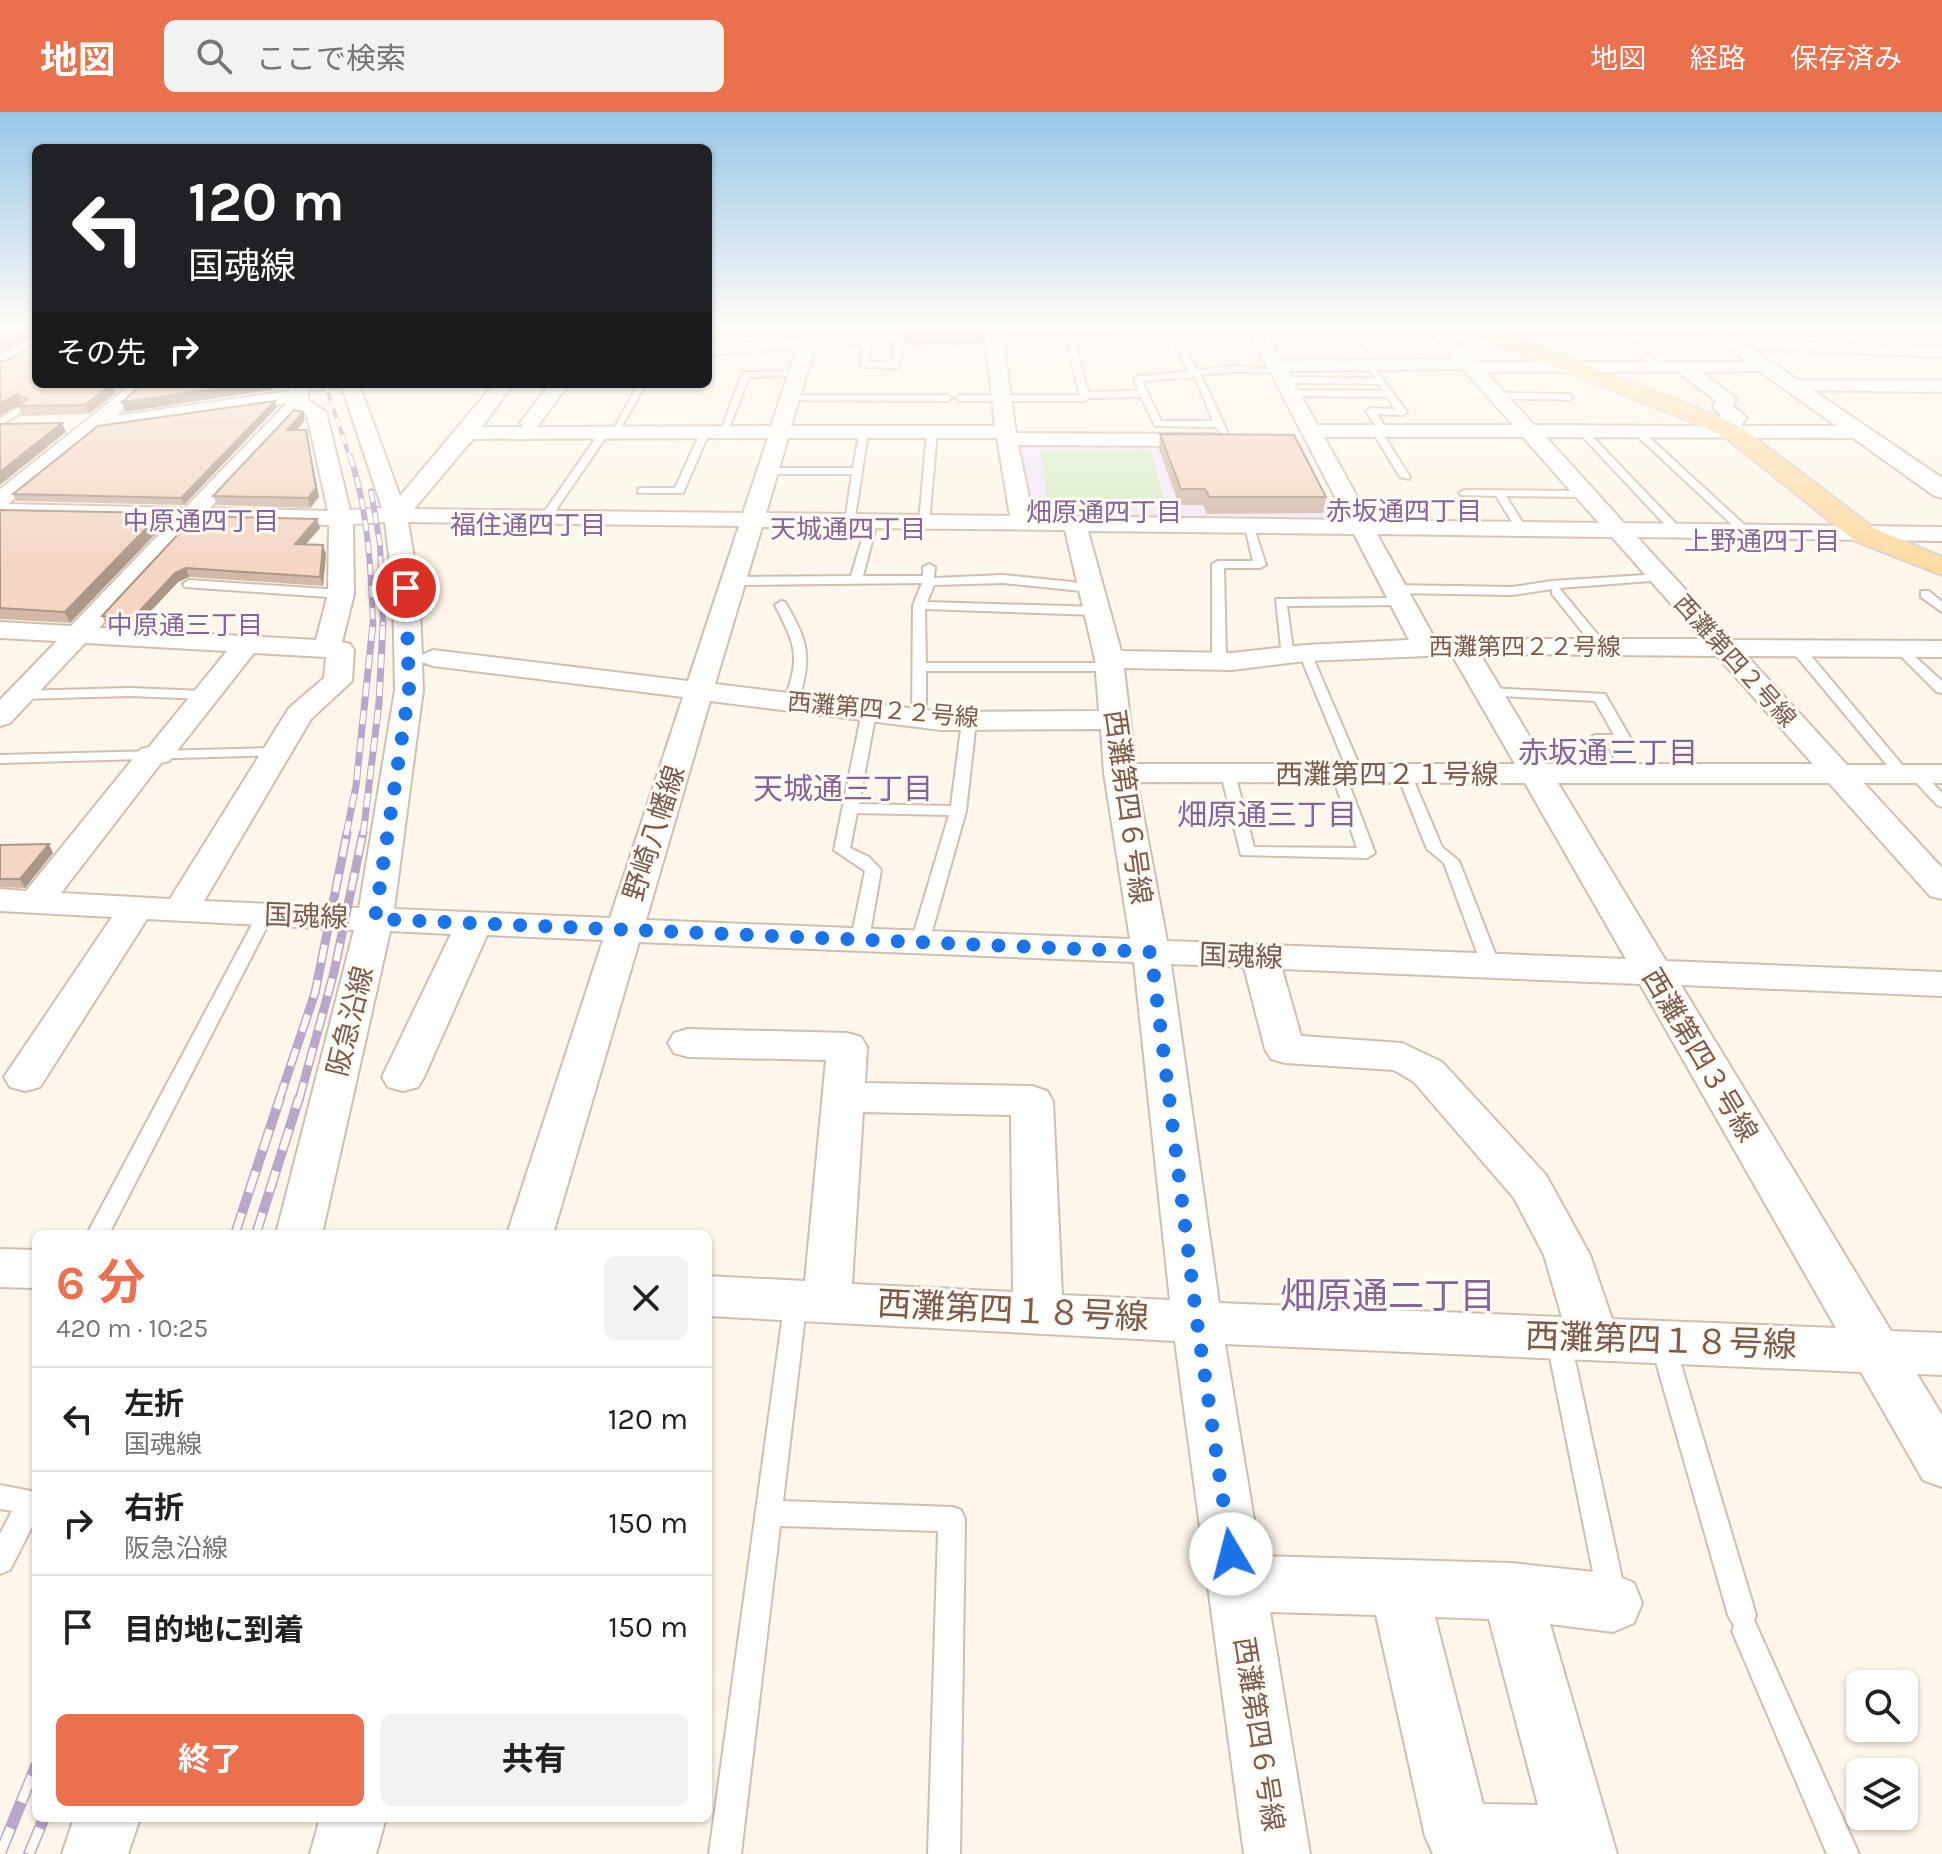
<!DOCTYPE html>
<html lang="ja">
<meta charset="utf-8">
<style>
body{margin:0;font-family:Karla,"Noto Sans JP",sans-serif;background:#f2f2f2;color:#202124;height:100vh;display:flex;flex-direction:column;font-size:30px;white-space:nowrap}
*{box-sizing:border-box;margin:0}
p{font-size:26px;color:#757577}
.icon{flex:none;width:44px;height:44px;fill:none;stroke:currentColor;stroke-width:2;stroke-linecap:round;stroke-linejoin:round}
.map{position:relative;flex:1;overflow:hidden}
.panel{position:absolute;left:32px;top:1118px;width:680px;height:592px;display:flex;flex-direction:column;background:#fff;border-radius:12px;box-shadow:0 2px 6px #0004}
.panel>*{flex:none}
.banner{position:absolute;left:32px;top:32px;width:680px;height:244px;border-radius:12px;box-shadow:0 2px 6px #0004;background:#202124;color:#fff;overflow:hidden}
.buttons{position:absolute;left:1846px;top:1558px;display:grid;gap:16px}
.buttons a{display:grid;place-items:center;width:72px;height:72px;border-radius:12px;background:#fff;box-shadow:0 2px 6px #0004;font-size:40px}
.pin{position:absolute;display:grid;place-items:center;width:68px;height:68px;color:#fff;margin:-34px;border:4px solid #fff;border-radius:50%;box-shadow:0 2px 8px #0007}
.me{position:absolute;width:88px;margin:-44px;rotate:352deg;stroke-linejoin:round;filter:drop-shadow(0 0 6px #0008)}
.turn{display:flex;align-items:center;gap:28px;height:168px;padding:0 24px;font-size:36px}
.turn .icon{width:104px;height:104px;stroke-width:2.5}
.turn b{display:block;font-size:56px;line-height:68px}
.then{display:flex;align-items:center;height:76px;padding:0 24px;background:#0003;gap:16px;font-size:30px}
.round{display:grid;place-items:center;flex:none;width:84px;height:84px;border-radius:12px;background:#f2f2f2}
.head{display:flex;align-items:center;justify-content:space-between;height:136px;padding:0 24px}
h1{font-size:48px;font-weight:700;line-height:60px;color:#ea704e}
.button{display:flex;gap:16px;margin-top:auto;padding:16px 24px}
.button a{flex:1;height:92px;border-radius:12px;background:#ea704e;color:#fff;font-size:32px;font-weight:700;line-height:92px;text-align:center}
.button a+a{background:#f2f2f2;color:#202124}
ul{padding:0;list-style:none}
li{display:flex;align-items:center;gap:24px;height:104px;padding:0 24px;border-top:2px solid #e0e0e0}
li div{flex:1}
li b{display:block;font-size:30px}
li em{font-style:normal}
header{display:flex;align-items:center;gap:48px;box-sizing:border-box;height:112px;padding:0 40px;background:#ea704e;color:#fff}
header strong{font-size:38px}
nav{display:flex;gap:44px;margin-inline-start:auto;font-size:28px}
.search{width:560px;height:72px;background:#f2f2f2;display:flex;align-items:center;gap:20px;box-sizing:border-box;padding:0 28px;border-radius:12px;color:#757577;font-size:30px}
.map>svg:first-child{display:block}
.education{fill:#f3e7fa}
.green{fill:#d7edc8}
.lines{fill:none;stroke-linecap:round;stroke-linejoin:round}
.stream{fill:#a4d3db;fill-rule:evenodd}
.service-casing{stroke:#d1beaf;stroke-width:4}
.minor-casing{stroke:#d1beaf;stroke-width:4}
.tertiary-casing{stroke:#d1beaf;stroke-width:4}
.primary-casing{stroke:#dad1cd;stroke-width:4}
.service{fill:#fff;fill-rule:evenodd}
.minor{fill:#fff;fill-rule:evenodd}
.tertiary{fill:#fff;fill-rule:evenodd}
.primary{fill:#fddba3;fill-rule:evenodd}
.rail-far5-casing{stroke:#b9a7c9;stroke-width:4}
.rail-far4-casing{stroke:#b9a7c9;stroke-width:6}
.rail-far3-casing{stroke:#b9a7c9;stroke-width:7}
.rail-far2-casing{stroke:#b9a7c9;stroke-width:9}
.rail-far1-casing{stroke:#b9a7c9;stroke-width:10}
.rail-casing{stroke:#b9a7c9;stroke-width:12}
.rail-far5{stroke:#fffaf3;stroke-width:3;stroke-dasharray:9;stroke-linecap:butt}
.rail-far4{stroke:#fffaf3;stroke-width:4;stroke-dasharray:11;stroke-linecap:butt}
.rail-far3{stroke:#fffaf3;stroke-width:5;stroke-dasharray:14;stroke-linecap:butt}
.rail-far2{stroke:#fffaf3;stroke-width:6;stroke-dasharray:18;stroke-linecap:butt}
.rail-far1{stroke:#fffaf3;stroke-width:7;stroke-dasharray:22;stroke-linecap:butt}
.rail{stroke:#fffaf3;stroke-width:9;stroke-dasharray:28;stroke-linecap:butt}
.wall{fill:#d2b8a7}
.shaded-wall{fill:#ab9688}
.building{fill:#f4d6c2;stroke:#ab9688;stroke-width:2}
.route{stroke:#1a73e8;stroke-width:14;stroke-dasharray:0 25.2}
.labels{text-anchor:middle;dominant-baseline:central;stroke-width:6;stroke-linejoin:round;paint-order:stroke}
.far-street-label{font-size:24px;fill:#7b5c4c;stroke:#fffaf3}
.far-neighbourhood-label{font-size:26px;fill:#856596;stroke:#fffaf3}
.street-label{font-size:28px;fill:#7b5c4c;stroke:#fffaf3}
.neighbourhood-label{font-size:30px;fill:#856596;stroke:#fffaf3}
.near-street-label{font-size:34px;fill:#7b5c4c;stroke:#fffaf3}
.near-neighbourhood-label{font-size:36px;fill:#856596;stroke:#fffaf3}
</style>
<header>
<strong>地図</strong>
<div class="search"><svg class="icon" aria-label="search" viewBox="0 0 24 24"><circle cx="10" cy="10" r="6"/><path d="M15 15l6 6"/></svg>ここで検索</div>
<nav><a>地図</a><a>経路</a><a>保存済み</a></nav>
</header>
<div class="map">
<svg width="1942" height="1742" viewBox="0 0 1942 1742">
<rect width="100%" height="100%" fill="#fdf6eb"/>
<!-- education -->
<path class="education" d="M1017,331L1302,332L1337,407L1031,405Z"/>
<!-- green -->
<path class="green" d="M1151,338L1165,395H1048L1041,339Z"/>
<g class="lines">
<!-- stream -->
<path class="stream" d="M358,272H374L296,283L293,281Z"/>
<!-- service casing -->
<g class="service-casing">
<path id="service" d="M1164,213H1172L1197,258L1234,254L1282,258L1278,261L1234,260L1201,263L1228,321L1223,324L1216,315L1155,314L1141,285L1089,286L1085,289H960L956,286L960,283H1080L1064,217L1068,215L1072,217L1088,280L1138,279L1134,265L1189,259ZM1195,265L1213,309H1161L1142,269Z
M1346,213H1354L1373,239H1367Z
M1609,215L1663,252V256H1657L1606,219Z
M900,222L904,224L899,256L860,255L863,226L870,228L868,250H892L896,224Z
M1370,250L1407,300L1402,303L1377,302L1388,319L1383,322L1410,365L1409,367L1400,365L1372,319L1377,316L1366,299L1371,296L1395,297L1387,285L1291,284L1287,281L1291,278L1383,279L1378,272L1284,271L1280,268L1284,265L1375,266L1366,253Z
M798,259L801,264L749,265L727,321L719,323L743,260Z
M124,272L144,274L91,279L87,276Z
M638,272H646L616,324H610Z
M1498,281L1569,282L1573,285L1569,288L1495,286Z
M790,283H948L952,286L948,289L787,288Z
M20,294L28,296L0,314V307Z
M932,317L937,320L929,411L924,414L919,411L927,320Z
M1579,317H1585L1680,416V420H1672L1579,321Z
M1634,317H1640L1750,418V422H1742L1634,321Z
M860,318L868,320L854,412L845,410L852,362H768L763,359L768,356H853Z
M701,319L709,321L683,381H638V377L642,376H675Z
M600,320L608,322L549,408H541L540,406Z
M1464,378L1585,379L1590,382L1585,385L1506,384L1526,416L1521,419L1517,418L1496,384L1460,383L1459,381Z
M872,407L877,410L863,464H923V455L929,452L935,455L934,466L1003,463L1091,472L1097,476L1091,480L1003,471L934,473L927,490L1097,495L1103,499L1097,503L925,497L926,551H1109L1116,555L1109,559H926V606L919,610L912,606L913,493L922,471L733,473L727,469L733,465L851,464L867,410Z
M1244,411L1253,413L1266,453L1260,456H1224L1226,549L1219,553L1212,549V452L1218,449H1253Z
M1660,462L1666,466L1664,468L1559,476L1608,535L1602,539L1597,538L1552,482V477L1512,483L1394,481L1388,477L1394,473L1512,475L1552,469Z
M189,468L341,478L347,482L341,486L185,475L183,472Z
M1921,479H1929L1942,490V500L1921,485Z
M1402,486L1408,490L1406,493L1287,494L1294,545L1288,549L1282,545L1276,487Z
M781,489L785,490C809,530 812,546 798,590L791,594L784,590C800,544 797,536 775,493Z
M1797,532L1802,533L1909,661L1916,658L1921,659L1942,681V695L1937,693L1909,663L1902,666L1897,665L1792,539V533Z
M1902,533L1942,569V581L1937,580L1897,540V534Z
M1305,537L1311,541L1363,662L1361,665H1351L1349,662L1299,541Z
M130,576L205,579L212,583L205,587L130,584L20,587L13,583L20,579Z
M1488,576L1605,582L1631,627L1624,631H1604L1621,662L1619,665H1609L1588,627L1595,623H1614L1595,589L1483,583V577Z
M869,596L876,600L859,692L951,694L962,609L969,605L976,609L966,699L929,830L920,835L911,830L949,703L857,701L850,736L869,745L881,758L869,827L860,832L851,827L865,759L834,738L862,600Z
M276,636L283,640L281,643L0,651V643Z
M1228,658L1235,662L1254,735L1357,736L1332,662L1334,659H1344L1375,741L1367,746L1241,743L1221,662Z
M1404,658L1411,662L1442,735L1459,749L1500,854L1497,858H1485L1482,854L1444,751L1427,737L1397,662Z
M265,798L273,803L109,1122H87L257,803Z
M796,1178L804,1180L807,1187L783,1389L952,1395L961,1398L965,1407L960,1742H928L938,1419L780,1414L741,1742H709L785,1187L788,1180Z
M1558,1215L1566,1218L1570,1225L1626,1485L1622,1495L1612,1498L1602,1495L1598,1485L1546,1225L1550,1218Z
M1662,1219L1670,1222L1674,1229L1756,1503L1754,1508L1859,1742H1827L1732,1519L1734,1514L1728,1503L1650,1229L1654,1222Z
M0,1373L36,1380V1407L10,1458L0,1462V1422L12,1399L0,1397Z"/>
</g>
<!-- minor casing -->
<g class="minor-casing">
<path id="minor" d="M805,213H821L818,224L973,213H1172L1164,218L1093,222L1002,221L1016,321L1213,322L1223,328L1213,334L1018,333L1033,404L1347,408L1246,213H1262L1282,249L1454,247L1425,213H1442L1476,250H1769L1772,254L1769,258L1763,259L1701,260L1733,284L1736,288L1733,294L1747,306L1740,314H1859L1869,320L1859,326L1546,325L1624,411L1942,415V429L1637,425L1732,528L1942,529V545L1747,544L1847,653H1942V671H1864L1942,756V787L1930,784L1829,671H1558L1666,849L1942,860V884L1681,873L1891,1219L1942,1221V1263L1917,1262L1942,1303V1375L1923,1368L1861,1260L1225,1232L1260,1444L1511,1451L1613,1462L1634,1471L1642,1491L1634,1511L1613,1520L1550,1512L1617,1742H1433L1425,1724L1376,1503L1270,1500L1310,1742H1244L1175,1229L708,1204V1164L805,1169L826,948L688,945L674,941L668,931L674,921L688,917L847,921L861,925L867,935L865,971L1032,974L1047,979L1053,989L1062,1183L1170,1188L1134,850L639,830L553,1122H507L603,828L487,823L424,965L418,975L403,979L388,975L382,965L451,822L390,819L322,1122H276L354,818L147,807L40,975L25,979L10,975L4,965L112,805L0,799V777L26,779L141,637L149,635L227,539L85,531L10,611L0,614V588L57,529L0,526V510L71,514L172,409L0,406V377L132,272H152L116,304L289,279L290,272H308V288L326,300L350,398L382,396L341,272H359L400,384L494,272H513L482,315H523L520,311L550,272H569L537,315L771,314L797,236L708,243V233L801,226ZM985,222L995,314H791L815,235ZM1463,257L1513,313H1317L1288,259ZM1486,260H1678L1716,289L1713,295L1722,304L1705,306L1702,310L1705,314L1534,313ZM287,291L185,396L8,392L99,318ZM300,299L307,303L328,399L210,396ZM1324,325H1523L1599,411L1370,408ZM768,326L743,401L414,397L473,327ZM788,326H997L1010,404L766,401ZM197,410L329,413L328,482L316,528L99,516ZM385,410L393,476L395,578L359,796L204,789L311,607L352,569L354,538L350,532L342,530L354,482L353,412ZM408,410L739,414L688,569L433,538L422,543L419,476ZM762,415L1065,418L1095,547L1099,599L941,600L715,572ZM1088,419L1354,422L1409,528L1305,533L1232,541L1121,539ZM1377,422L1612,425L1702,527H1435ZM254,541L326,545L324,566L289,596L170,787L61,781L161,651L169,649ZM1480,542L1717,544L1813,652H1546ZM1452,543L1515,652H1135L1124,556L1232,558L1305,549ZM422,550L433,554L683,585L610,806L394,797L423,578ZM710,589L941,618L1101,617L1104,661L1130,827L646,808ZM1137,670L1525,671L1626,847L1167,829ZM1171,852L1244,855L1265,937L1271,947L1285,951L1394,958L1414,970L1514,1086L1544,1143L1562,1205L1219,1191ZM1282,857L1640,872L1836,1216L1612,1207L1590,1143L1546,1063L1442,950L1402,931L1301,924ZM863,1000L1011,1003L1013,1180L852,1172ZM1435,1505L1489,1507L1538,1693L1483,1692Z
M1473,213H1799L1801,216L1793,221L1479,222L1471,217Z
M36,224V237L8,255L0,256V244Z
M1762,228L1942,235V245L1756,237L1753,233L1756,229Z
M1792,268H1942V280L1785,278L1783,274Z
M0,1137L36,1138V1176L0,1175Z
M74,1706H140L128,1742H62Z
M320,1706H386L376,1742H310Z"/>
</g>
<!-- tertiary casing -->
<g class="tertiary-casing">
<path id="tertiary" d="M1695,213H1717L1942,366V386L1933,383Z"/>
</g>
<!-- primary casing -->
<g class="primary-casing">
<path id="primary" d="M1458,213H1483L1720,305L1745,318L1875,417L1942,445V463L1855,429L1729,328L1704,315L1460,217Z"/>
</g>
<!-- service -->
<use href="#service" class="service"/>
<!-- minor -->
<use href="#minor" class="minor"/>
<!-- tertiary -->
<use href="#tertiary" class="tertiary"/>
<!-- primary -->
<use href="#primary" class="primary"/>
<!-- rail-far5 casing -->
<g class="rail-far5-casing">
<path id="rail-far5" d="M325,272L350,346"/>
</g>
<!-- rail-far4 casing -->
<g class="rail-far4-casing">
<path id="rail-far4" d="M350,344C368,397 371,457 373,513
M371,379L380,432L383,513"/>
</g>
<!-- rail-far3 casing -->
<g class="rail-far3-casing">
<path id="rail-far3" d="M346,723L356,674L373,511
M363,723L379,591L383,511"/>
</g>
<!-- rail-far2 casing -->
<g class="rail-far2-casing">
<path id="rail-far2" d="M279,988L315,881L347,721
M299,988L334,860L363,721"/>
</g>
<!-- rail-far1 casing -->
<g class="rail-far1-casing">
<path id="rail-far1" d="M235,1122L280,986
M256,1122L299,986"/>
</g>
<!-- rail casing -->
<g class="rail-casing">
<path id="rail" d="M0,1742L36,1654
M29,1742L44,1706"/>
</g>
<!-- rail-far5 -->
<use href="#rail-far5" class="rail-far5"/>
<!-- rail-far4 -->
<use href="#rail-far4" class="rail-far4"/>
<!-- rail-far3 -->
<use href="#rail-far3" class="rail-far3"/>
<!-- rail-far2 -->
<use href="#rail-far2" class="rail-far2"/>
<!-- rail-far1 -->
<use href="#rail-far1" class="rail-far1"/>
<!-- rail -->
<use href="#rail" class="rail"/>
</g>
<!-- wall -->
<path class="wall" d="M0,213H36V272L116,281L89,302L22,304L18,294L21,291L0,304V249H6L34,231V223L0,241Z
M983,221V232L906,234L905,223Z
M277,295L184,393L16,389L13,382Z
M303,300L305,308L297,318H306L319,385L310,396L217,393L213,384Z
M1160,322L1326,385L1323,401L1207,402L1203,393H1179L1159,337Z
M0,398L165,412L70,511L0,507Z
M195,404L320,416L305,433L326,442L323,474L189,465L178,470L136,515L106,513L102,504Z
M0,733L53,741L25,776L0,775Z"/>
<!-- shaded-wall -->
<path class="shaded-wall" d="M33,213L36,221L0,241V230Z
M825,213H891V216L826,220Z
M905,213H942L905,215Z
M112,272L116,281L89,302L85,293Z
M251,272H280L271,278L125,300L122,290Z
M17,282L21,291L0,304V292Z
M275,289L277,295L184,393L181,386Z
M303,300L305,308L289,327L287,318Z
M62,311L66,320L0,373V360Z
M306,318L319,385L310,396L308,386Z
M161,401L165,412L70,511L65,500Z
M317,407L320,416L298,441L295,432Z
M323,433L326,442L323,474L320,465Z
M186,456L189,465L178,470L136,515L133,506L175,461Z
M49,732L53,741L25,776L20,767Z"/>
<!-- building -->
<path class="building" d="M0,213H36V272H112L85,293L18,294L27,287L17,282L0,292V249H6L34,231L33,213L0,230Z
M982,214L983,221L905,223L906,220Z
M142,272H251L122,290Z
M275,289L181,386L13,382L98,314Z
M294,298L303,300L287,318H306L316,376L308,386L213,384Z
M62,311L0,360V312Z
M1160,322L1294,323L1326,385H1209L1205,377H1181Z
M0,398L161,401L65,500L0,496Z
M195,404L317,407L295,432L323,433L320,465L186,456L175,461L133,506L102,504Z
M49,732L20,767H0V733Z"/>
<!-- sky -->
<linearGradient id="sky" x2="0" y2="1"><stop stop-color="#97c7e8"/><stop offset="0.47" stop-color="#fefbf6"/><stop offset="1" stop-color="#fefbf6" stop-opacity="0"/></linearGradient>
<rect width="1942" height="456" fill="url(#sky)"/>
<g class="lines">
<!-- route -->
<path class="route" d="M406,476L409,578L375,807L1151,840L1197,1210L1231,1442"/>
</g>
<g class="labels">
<!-- far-street labels -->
<g class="far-street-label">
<text x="1525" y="535">西灘第四２２号線</text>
<text transform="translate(1735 549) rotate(48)">西灘第四２号線</text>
<text transform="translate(883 598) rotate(5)">西灘第四２２号線</text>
</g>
<!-- far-neighbourhood labels -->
<g class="far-neighbourhood-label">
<text x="1404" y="399">赤坂通四丁目</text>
<text x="1104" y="400">畑原通四丁目</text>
<text x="201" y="409">中原通四丁目</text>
<text x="528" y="413">福住通四丁目</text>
<text x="848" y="417">天城通四丁目</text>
<text x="1762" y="429">上野通四丁目</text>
<text x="185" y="513">中原通三丁目</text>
</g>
<!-- street labels -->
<g class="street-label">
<text x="1387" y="662">西灘第四２１号線</text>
<text transform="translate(1128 695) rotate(82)">西灘第四６号線</text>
<text transform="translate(654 721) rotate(-72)">野崎八幡線</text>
<text transform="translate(306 804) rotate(2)">国魂線</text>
<text transform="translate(1241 844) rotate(2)">国魂線</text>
<text transform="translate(350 909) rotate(-76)">阪急沿線</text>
<text transform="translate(1700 943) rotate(59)">西灘第四３号線</text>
<text transform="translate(1259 1622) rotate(81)">西灘第四６号線</text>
</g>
<!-- neighbourhood labels -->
<g class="neighbourhood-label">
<text x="1608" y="641">赤坂通三丁目</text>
<text x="843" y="677">天城通三丁目</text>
<text x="1267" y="703">畑原通三丁目</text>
</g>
<!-- near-street labels -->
<g class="near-street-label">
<text transform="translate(1013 1199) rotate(3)">西灘第四１８号線</text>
<text transform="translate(1661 1229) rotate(2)">西灘第四１８号線</text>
</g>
<!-- near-neighbourhood labels -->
<g class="near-neighbourhood-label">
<text x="1388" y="1184">畑原通二丁目</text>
</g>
</g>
</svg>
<div class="buttons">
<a><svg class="icon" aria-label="search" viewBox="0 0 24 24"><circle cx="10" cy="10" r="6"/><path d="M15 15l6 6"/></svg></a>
<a><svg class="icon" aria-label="layers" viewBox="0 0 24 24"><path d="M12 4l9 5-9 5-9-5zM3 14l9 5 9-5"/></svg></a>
</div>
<div class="pin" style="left:406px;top:476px;background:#d93025"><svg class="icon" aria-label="arrive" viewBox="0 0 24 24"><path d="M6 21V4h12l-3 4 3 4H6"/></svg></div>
<svg class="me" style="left:1231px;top:1442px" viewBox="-20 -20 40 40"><circle r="19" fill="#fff"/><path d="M0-13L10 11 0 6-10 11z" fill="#1a73e8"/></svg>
<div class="banner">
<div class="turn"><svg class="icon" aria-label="left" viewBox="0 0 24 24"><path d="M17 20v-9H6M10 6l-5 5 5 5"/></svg><div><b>120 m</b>国魂線</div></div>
<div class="then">その先<svg class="icon" aria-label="right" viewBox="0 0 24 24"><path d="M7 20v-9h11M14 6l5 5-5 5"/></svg></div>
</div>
<section class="panel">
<div class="head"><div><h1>6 分</h1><p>420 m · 10:25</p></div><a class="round"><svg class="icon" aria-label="close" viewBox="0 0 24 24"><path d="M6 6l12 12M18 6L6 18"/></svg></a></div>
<ul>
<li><svg class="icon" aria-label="left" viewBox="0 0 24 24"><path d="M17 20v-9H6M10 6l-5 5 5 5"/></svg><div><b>左折</b><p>国魂線</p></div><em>120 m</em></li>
<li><svg class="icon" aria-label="right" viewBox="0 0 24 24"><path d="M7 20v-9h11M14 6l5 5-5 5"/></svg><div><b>右折</b><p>阪急沿線</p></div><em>150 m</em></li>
<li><svg class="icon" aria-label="arrive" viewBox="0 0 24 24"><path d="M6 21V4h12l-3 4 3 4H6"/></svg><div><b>目的地に到着</b></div><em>150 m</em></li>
</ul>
<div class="button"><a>終了</a><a>共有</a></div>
</section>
</div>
